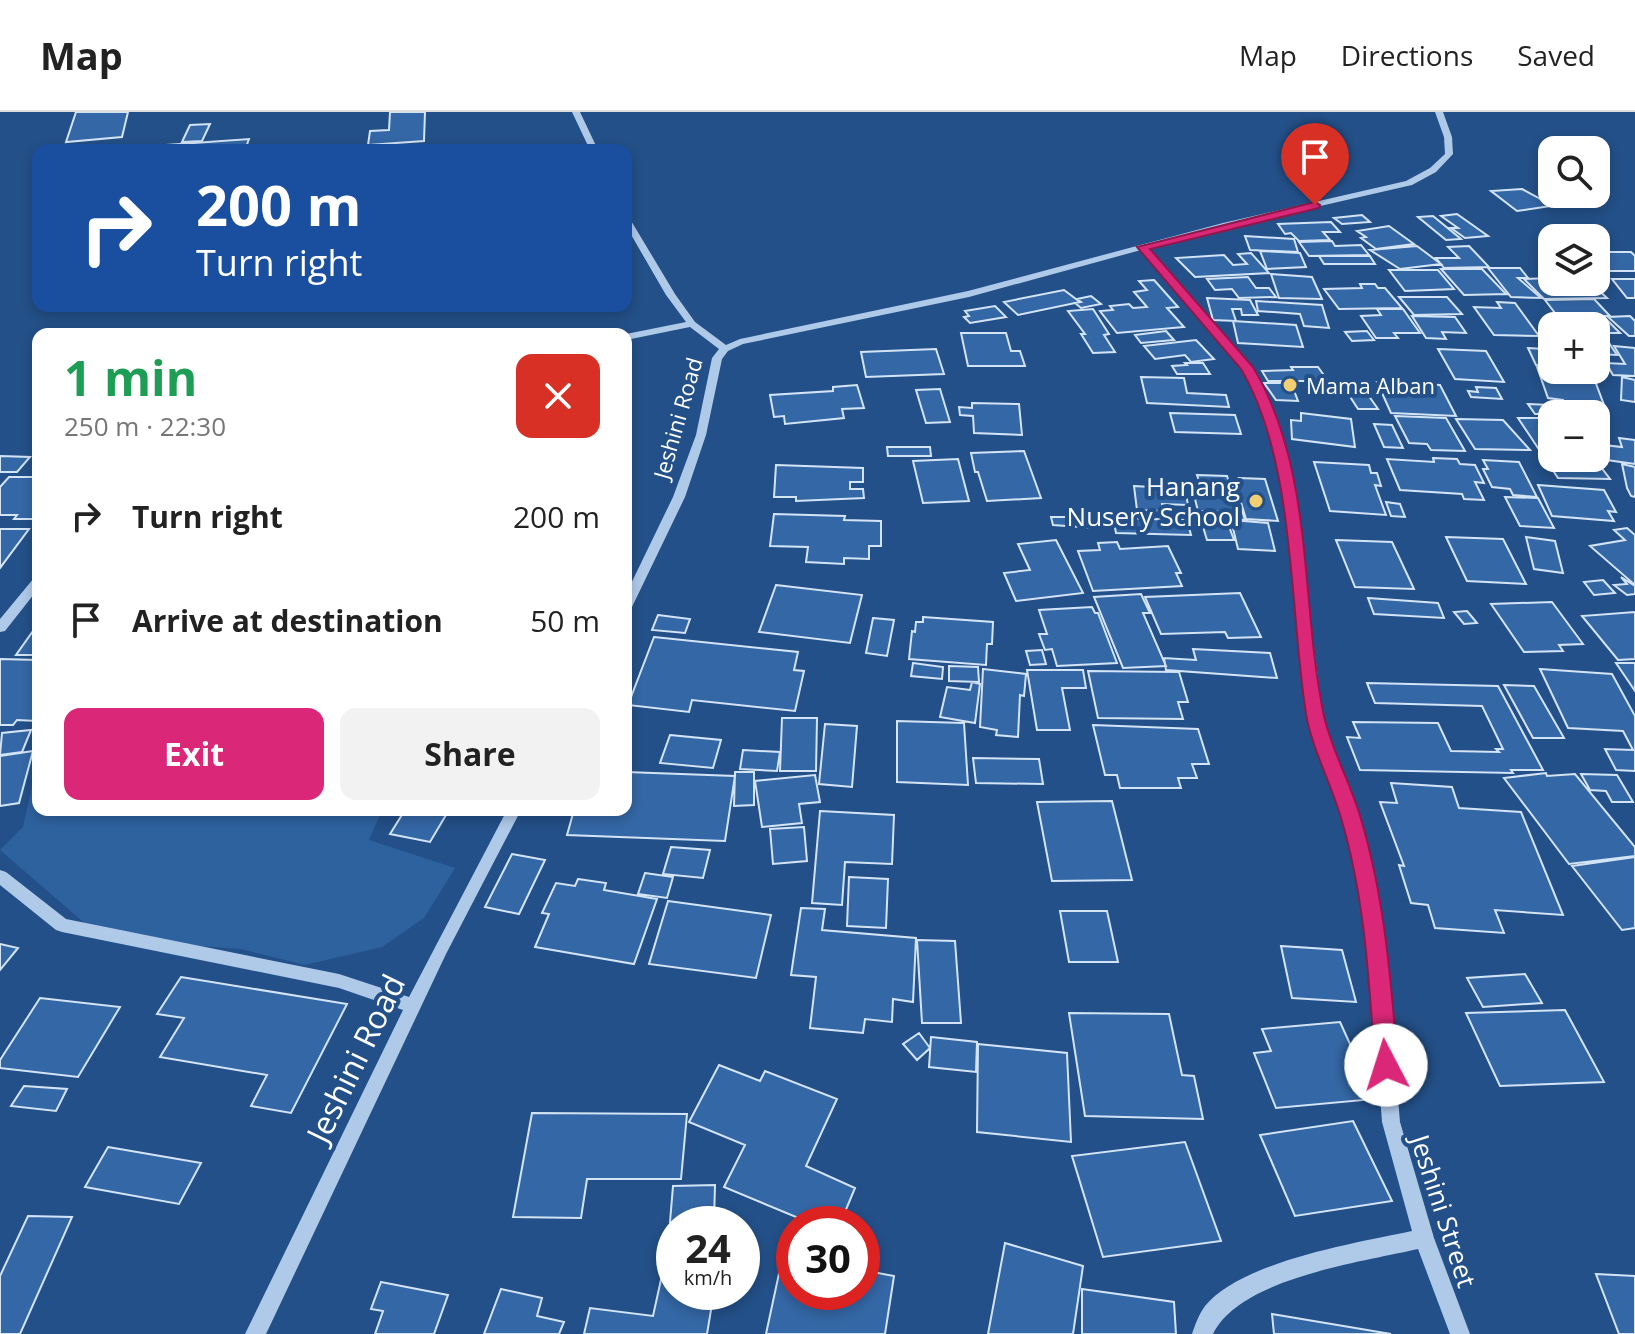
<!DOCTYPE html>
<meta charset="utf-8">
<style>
body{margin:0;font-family:"Open Sans",sans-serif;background:#f2f2f2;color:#222;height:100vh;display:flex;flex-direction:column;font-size:30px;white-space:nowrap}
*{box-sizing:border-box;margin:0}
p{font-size:26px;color:#767676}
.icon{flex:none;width:44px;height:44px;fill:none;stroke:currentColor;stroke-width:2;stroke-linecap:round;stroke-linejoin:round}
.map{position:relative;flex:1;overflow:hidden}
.drawer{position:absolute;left:32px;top:216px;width:600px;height:488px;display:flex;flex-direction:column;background:#fff;border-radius:16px;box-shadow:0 4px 12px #0003}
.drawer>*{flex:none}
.banner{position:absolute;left:32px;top:32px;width:600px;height:168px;border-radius:16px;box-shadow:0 4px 12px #0003;background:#1a4fa0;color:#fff;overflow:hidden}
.buttons{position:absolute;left:1538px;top:24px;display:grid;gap:16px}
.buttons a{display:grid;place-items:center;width:72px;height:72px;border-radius:16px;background:#fff;box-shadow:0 4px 12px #0003;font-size:40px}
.speed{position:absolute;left:656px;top:1094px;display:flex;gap:16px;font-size:40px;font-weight:700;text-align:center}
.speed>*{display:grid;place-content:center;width:104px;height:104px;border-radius:50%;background:#fff;box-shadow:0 4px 12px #0003;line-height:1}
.speed small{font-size:20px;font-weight:400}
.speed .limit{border:12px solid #d22;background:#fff;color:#111}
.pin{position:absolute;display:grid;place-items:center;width:68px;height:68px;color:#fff;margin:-82px -34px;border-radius:50% 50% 50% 0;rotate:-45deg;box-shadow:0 0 8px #0007}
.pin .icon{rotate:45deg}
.me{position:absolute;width:88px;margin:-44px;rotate:355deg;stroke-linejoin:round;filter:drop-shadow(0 0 6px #0008)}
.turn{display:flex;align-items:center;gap:28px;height:168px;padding:0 32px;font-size:36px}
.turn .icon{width:104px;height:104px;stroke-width:2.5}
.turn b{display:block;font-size:56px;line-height:68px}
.round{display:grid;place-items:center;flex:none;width:84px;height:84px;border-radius:16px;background:#f2f2f2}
.head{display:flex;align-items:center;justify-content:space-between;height:136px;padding:0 32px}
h1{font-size:48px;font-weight:700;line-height:60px;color:#1e9e55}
.button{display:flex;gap:16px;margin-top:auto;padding:16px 32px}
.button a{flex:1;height:92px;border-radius:16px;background:#db2777;color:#fff;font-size:32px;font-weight:700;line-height:92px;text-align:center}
.button a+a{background:#f2f2f2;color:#222}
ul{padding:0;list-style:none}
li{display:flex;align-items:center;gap:24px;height:104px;padding:0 32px}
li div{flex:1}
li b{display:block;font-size:30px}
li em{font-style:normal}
header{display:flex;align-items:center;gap:48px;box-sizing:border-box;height:112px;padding:0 40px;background:#fff;border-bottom:2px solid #e0e0e0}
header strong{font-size:38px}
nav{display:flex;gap:44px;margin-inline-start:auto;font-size:28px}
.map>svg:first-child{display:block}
.green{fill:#2e629f}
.building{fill:#3467a5;stroke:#d3e4f7;stroke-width:2}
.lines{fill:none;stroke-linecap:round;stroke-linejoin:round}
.minor{fill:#afcae9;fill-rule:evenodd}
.route{fill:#db2777;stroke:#8e194d;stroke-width:2}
.poi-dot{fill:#f4ce72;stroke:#235088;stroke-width:3}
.labels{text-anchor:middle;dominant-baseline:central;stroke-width:8;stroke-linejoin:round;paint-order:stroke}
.far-poi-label{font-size:22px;fill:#fff;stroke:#235088;text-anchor:start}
.far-street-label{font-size:22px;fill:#fff;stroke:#235088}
.poi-label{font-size:26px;fill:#fff;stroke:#235088;text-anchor:end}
.street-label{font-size:26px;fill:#fff;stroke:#235088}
.near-street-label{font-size:32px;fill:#fff;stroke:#235088}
</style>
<header>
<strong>Map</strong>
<nav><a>Map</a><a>Directions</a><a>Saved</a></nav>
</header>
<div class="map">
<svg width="1635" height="1222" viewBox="0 0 1635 1222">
<rect width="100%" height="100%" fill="#235088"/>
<!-- green -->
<path class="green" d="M38,647V698H382L369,728L455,756L424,806L382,835L305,853L241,837L185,833L96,821L0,738L23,715Z"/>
<!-- building -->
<path class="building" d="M76,0H128L122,25L66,30Z
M390,0H425L424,29L368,33L370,19L389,18Z
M210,12L202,29L182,30L190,13Z
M249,27L245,38H150L152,34Z
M1522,77L1537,85L1551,94L1517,99L1491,79Z
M1457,102L1488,124L1465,126L1451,116H1458L1441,104Z
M1362,103L1370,110L1342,112L1334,106Z
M1433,104L1461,127L1446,128L1418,105Z
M1331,110L1340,120H1323L1330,128L1299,129L1291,121L1285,122L1278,112Z
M1389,114L1414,132L1376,137L1361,126L1366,125L1357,119Z
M1245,124L1294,127L1298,140L1250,138Z
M1332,129L1335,134L1361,133L1369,143L1309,144L1299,130Z
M1417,134L1441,152L1400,157L1370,138Z
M1469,134L1489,155L1444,156L1436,146H1459L1448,135Z
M1260,139L1300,141L1306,155L1267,157Z
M1596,140H1631L1635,144V159H1596Z
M1251,141L1269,161L1195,165L1176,146L1224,143L1233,153L1247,152L1238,142Z
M1319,144H1370L1375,152H1324Z
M1488,156H1520L1528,166H1518L1541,186L1511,185Z
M1441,157H1482L1506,182L1464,183Z
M1389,158H1438L1454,177L1405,179Z
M1271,162L1312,165L1322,187L1279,186Z
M1248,165L1256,176H1269L1276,185L1239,186L1232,177L1215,178L1207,167Z
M1552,166V170H1590L1607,186L1544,187L1524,167Z
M1612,167H1635V186H1627Z
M1154,168L1178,195L1167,196L1184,215L1117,221L1100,199L1113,198L1110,194L1129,192L1133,196L1147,195L1134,180L1147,178L1139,169Z
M1360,172H1375L1378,176H1385L1402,196L1339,197L1324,177L1362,176Z
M1064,178L1080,190L1018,203L1004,190Z
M1091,184L1101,192L1081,196L1075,191L1081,190L1077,187Z
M1399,185H1447L1462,202L1414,203Z
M1207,186L1250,188L1258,203H1242L1241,197H1232L1236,209L1213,208Z
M1594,187L1610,204H1603L1620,221H1596V214H1565L1545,188Z
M1256,189L1322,193L1329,216L1304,214L1300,202L1258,199Z
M1497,190L1515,191L1539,224L1494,223L1474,195L1501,196Z
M995,194L1006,205L970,211L964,205L969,204L965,199Z
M1093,197L1109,222L1104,223L1115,240L1093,241L1081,222H1085L1068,199Z
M1377,197H1403L1420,221H1394L1398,226H1376L1361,204L1381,203Z
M1412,204L1455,205L1466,221L1442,220L1446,227L1426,226Z
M1630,204L1635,209V224H1629L1608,205Z
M1233,209L1296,213L1303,235L1238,231Z
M1166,219L1174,228L1141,231L1135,223Z
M1367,219L1374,228L1352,229L1345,220Z
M961,221H1006L1011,239H1020L1025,254H968Z
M1196,228L1214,247L1191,250L1185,243L1155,247L1144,234Z
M1596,230L1609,231L1617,243L1596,242Z
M1614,234L1635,236V264L1613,263L1606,251L1625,252Z
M1528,236L1543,237L1552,254L1536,253Z
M936,237L944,262L866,265L861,240Z
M1438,237L1486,239L1504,270L1455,267Z
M1185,251H1203L1210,262H1177L1172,254L1187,253Z
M1291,255H1318L1328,269H1268L1262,259L1293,258Z
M1537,255L1592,261L1604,293L1601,292L1603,297L1565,292L1563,288L1548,286Z
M1141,265L1184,266L1187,281L1226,283L1229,295L1147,291Z
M1622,265L1635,268V290L1621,288Z
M1377,270L1440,273L1456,304L1391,301Z
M1264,271H1291L1298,289L1276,288Z
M857,273L864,296L842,297L844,306L785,312L784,304L774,305L770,283L833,279V275Z
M1476,275L1496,276L1502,287L1471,285L1468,279L1478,280Z
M940,277L950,310L926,311L916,278Z
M1347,280H1366L1378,297H1358Z
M972,291L1019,292L1022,323L974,321L973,304L960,303L959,295L972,296Z
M1528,292L1551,293L1559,302H1535Z
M1170,301L1235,303L1241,322L1175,320Z
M1301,301L1351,307L1355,335L1292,327L1291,308L1301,309Z
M1395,304L1446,306L1465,339L1431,338L1427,332L1409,331Z
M1518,306H1552V346H1594L1610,367L1558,366Z
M1456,307L1503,308L1530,338L1475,337Z
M1374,312L1392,313L1403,336L1384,335Z
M1619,326L1635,328V352L1607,348L1603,333L1622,335Z
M887,335H930L931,344H888Z
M1024,339L1041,386L987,389L978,360H975L971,341Z
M0,344L30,345L17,360H0Z
M1433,346L1457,347L1460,352L1475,353L1484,371L1475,370L1484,388L1464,387L1462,382L1400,378L1387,347L1434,350Z
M958,347L969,389L923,391L913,349Z
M1483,348L1519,350L1537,385L1513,383L1510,377L1492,375L1483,357H1488Z
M1314,350L1369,353L1371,361H1377L1381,374L1375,373L1386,403L1330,399Z
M1622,352L1635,355V385L1631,384L1627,376Z
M776,353L863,356V370H850V377H863L864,386L796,389V385H774Z
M1197,363L1227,364L1230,374L1235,375L1245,408L1231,407L1229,400L1198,399L1192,375H1201Z
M9,365H38V407H14L17,403H0V375Z
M1239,366L1265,367L1278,409L1246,407L1235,371H1241Z
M1538,373L1604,378L1616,400L1608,399L1614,409L1552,404Z
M1134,374L1185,377L1188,393L1162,392L1163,399L1137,398Z
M1505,385L1538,386L1554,416L1520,414Z
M1386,390L1400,392L1405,405L1391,404Z
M774,402L845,404L844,408L881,409V434H869V447L844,446V452L806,450L808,435L770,434Z
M1051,405H1090L1093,416L1053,413Z
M1113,406L1187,408L1191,423L1116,421Z
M1201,408L1227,409L1234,428H1207Z
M1231,408L1268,411L1275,439L1238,437Z
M1627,416L1635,423V473L1590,434L1625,428L1614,418Z
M0,417H29L0,456Z
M1446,425L1503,427L1526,472L1467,469Z
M1526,425L1555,429L1563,461L1534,457Z
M1056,428L1083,481L1016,489L1004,461L1030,458L1018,432Z
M1336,428L1392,430L1414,477L1355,475Z
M1117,430L1120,437L1168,434L1181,461H1176L1182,474L1093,479L1078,439L1100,438L1098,431Z
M1621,465L1635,474V482L1627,483L1614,473L1627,472Z
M1603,468L1615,481L1594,483L1584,470Z
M776,473L862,483L850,531L759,520Z
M1240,481L1261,525L1228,526L1225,520L1161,522L1145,485Z
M1141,482L1150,501H1143L1166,554L1123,556L1094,485Z
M1368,486L1438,491L1444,506L1374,502Z
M1552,490L1583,532L1559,533L1563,539L1524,540L1491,492Z
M1092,495L1095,501H1098L1117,551L1057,554L1052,537L1045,538L1039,522H1047L1039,498Z
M1467,499L1477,511L1464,512L1454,500Z
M1635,500V547L1618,548L1582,504Z
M658,503L690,507L685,521L652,518Z
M923,505L993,510L992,532H987L986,553L909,547L912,519L915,520L916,510H923Z
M873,506L894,508L887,544L866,541Z
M38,512V543H16Z
M654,525L798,540L794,558L804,559L795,599L692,588L689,600L628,593Z
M1193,537L1270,541L1277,566L1166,558L1164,546L1196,548Z
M1042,538L1046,552L1030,553L1026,539Z
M0,547L38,548L37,609L17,608L13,613H0Z
M913,551L943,555L942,567L911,564Z
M1616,551H1635V579Z
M949,554L978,555L979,570L949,569Z
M983,557L1026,562L1024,584L1020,583L1018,625L996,623L997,618L980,615Z
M1540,557L1612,562L1635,604V659L1616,658L1605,637L1633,638L1623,619L1568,616Z
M1027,558H1083L1086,576H1062L1070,618H1037Z
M1088,559L1179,560L1188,590H1178L1183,607L1098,606Z
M972,570L980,572L975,611L940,605L947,575L970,578Z
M1367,571L1498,574L1543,658H1511L1513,661L1360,658L1347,625L1360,626L1353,610L1438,611L1451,639L1499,640L1496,637H1503L1482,594L1375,591Z
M1504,573L1534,574L1564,626H1533Z
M782,606H817L816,659H780Z
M897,609L964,611L968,673L897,670Z
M825,612L857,614L852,675L819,672Z
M1093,613L1198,617L1209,652H1192L1197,666H1178L1181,676H1120L1117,663H1105Z
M31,618L22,640L0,643L2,621Z
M670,623L721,628L713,656L660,651Z
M743,638L780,640L777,659L740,657Z
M33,639L19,691L0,694V644Z
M973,646L1039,647L1043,672L976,671Z
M626,660L735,664L725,729L567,723L574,698H626Z
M735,660H754V693L734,694Z
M1546,661L1547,664L1575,662L1635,735V744L1569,752L1504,666Z
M1581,662L1617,663L1633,690H1612L1606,679L1590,678Z
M815,663L820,690L799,692L802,711L762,715L755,669Z
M1391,671L1452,675L1459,696L1521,700L1563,803L1495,798L1504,821L1435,816L1428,793L1411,791L1399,753L1404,754L1380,690L1397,691Z
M1112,689L1132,768L1052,769L1037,690Z
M405,698H449L430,730L390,722Z
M820,699L894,703L892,752L845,750L842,793L812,791Z
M804,715L807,749L773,752L770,717Z
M671,735L710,738L703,766L663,762Z
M512,742L545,748L519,802L485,795Z
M1635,745V816L1622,818L1572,754Z
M645,761L673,765L667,786L638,782Z
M849,765L888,767L886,816L847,814Z
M578,767L606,771L604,778L657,787L634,852L535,835L549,802L542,801L556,771L575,774Z
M668,789L771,803L756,866L649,852Z
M801,796L825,797L822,818L916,826L913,890L893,887L892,910L865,907L863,921L810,916L816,865L791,863Z
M1060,799H1107L1118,850H1069Z
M917,828L955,829L961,911H922Z
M0,832L18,836L0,858Z
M1281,834L1342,838L1356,890L1292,886Z
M1525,862L1542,891L1483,895L1467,866Z
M181,865L347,892L291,1001L251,994L267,963L160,945L184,906L157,902Z
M40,886L120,895L78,965L0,956V948Z
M1565,898L1604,970L1500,974L1466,901Z
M1069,901L1169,902L1182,963L1194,964L1203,1007L1085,1004Z
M1340,910L1375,987L1276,996L1254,941L1271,939L1262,917Z
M919,921L930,936L917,948L903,932Z
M931,925L977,930L976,960L929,955Z
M978,932L1067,941L1071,1030L977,1020Z
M719,953L760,969L765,959L837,987L806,1054L855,1076L840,1112H813L724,1075L745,1033L689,1010Z
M24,974L67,977L56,999L11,994Z
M532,1001L687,1002L681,1067H587L581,1106L513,1105Z
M1353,1009L1392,1089L1295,1104L1260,1023Z
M1185,1030L1221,1129L1103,1145L1072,1044Z
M108,1035L201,1051L179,1092L85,1075Z
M715,1073L714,1109L670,1110L673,1074Z
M28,1104L72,1105L20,1222H0V1164Z
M1005,1131L1083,1154L1073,1222H988Z
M783,1143L794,1145V1180H862V1158L894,1164L885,1222H766Z
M1596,1162L1635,1164V1222H1619Z
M662,1163L674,1164V1180H714L707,1222H584L590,1196L653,1204Z
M381,1170L448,1183L434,1222H375L383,1199L371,1197Z
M501,1177L542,1186L537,1204L564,1210L559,1222H484Z
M1082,1177L1174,1190L1176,1222H1082Z
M1272,1202L1391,1222H1274Z"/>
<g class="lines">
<!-- minor -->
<path class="minor" d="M572,0H580L598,38H590Z
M1435,0H1443L1452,25L1453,42L1436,60L1412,73L1228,115L1149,136L1251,255L1263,276L1291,357L1323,605L1359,707L1383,810L1400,1010L1434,1126L1470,1222H1450L1418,1137C1362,1150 1240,1166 1213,1222H1192C1195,1213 1199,1202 1205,1194C1242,1149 1356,1131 1412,1119L1382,1010L1367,810L1343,707L1309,605L1279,357L1253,276L1242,256L1141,138L969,185L743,232L728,239L722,247L706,323L685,385L632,495L626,499V482L673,385L696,323L712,246L719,237L690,215L626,228V222L686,210L666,183L626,114V105L630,107L675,182L695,210L726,233L740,227L968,179L1223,111L1406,69L1430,56L1445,42L1444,25Z
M38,465V477L5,519L0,520V507L34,466Z
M507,698H521L446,842L266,1222H245L403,898L339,876L62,820L56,818L0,773V758L6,760L66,807L339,862L409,885Z"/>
</g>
<!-- route -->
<path class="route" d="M1315,90L1320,93L1319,96L1150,137L1253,255C1315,359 1300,490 1324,604C1332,639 1351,672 1361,707C1385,787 1391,869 1398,953L1395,960L1386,963L1378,960L1375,953C1369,869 1365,786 1341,706C1331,671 1312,637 1306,602C1289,495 1296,351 1241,257L1137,135Z"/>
<!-- markers -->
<g class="poi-dot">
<circle cx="1290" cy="273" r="8"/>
<circle cx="1256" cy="389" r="8"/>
</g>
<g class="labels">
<!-- far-poi labels -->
<g class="far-poi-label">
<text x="1306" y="273">Mama Alban</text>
</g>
<!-- far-street labels -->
<g class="far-street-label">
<text transform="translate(677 306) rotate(-74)">Jeshini Road</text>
</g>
<!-- poi labels -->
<g class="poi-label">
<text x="1240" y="374">Hanang<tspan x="1240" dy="30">Nusery School</tspan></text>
</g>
<!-- street labels -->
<g class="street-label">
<text transform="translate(1444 1099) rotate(72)">Jeshini Street</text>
</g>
<!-- near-street labels -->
<g class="near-street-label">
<text transform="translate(355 946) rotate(-64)">Jeshini Road</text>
</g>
</g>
</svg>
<div class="buttons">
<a><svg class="icon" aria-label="search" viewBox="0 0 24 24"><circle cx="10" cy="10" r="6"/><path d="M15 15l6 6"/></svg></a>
<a><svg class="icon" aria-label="layers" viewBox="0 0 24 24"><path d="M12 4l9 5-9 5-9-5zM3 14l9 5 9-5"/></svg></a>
<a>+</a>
<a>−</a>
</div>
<div class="speed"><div>24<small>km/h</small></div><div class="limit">30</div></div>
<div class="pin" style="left:1315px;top:93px;background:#d93025"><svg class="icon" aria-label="arrive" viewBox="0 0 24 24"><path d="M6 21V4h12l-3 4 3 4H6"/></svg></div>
<svg class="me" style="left:1386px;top:953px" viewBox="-20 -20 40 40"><circle r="19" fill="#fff"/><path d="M0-13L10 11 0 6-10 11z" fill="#db2777"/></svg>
<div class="banner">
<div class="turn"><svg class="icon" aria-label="right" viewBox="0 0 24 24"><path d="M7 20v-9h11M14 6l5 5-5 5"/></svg><div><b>200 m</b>Turn right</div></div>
</div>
<section class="drawer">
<div class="head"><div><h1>1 min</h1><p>250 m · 22:30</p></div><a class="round" style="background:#d93025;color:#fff"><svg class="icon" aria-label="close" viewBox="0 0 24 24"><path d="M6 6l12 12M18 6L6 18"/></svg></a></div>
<ul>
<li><svg class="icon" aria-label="right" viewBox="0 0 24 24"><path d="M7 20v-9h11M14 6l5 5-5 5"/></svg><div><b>Turn right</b></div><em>200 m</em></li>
<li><svg class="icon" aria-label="arrive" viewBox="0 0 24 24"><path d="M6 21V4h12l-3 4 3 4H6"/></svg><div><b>Arrive at destination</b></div><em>50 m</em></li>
</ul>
<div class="button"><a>Exit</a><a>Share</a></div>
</section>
</div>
